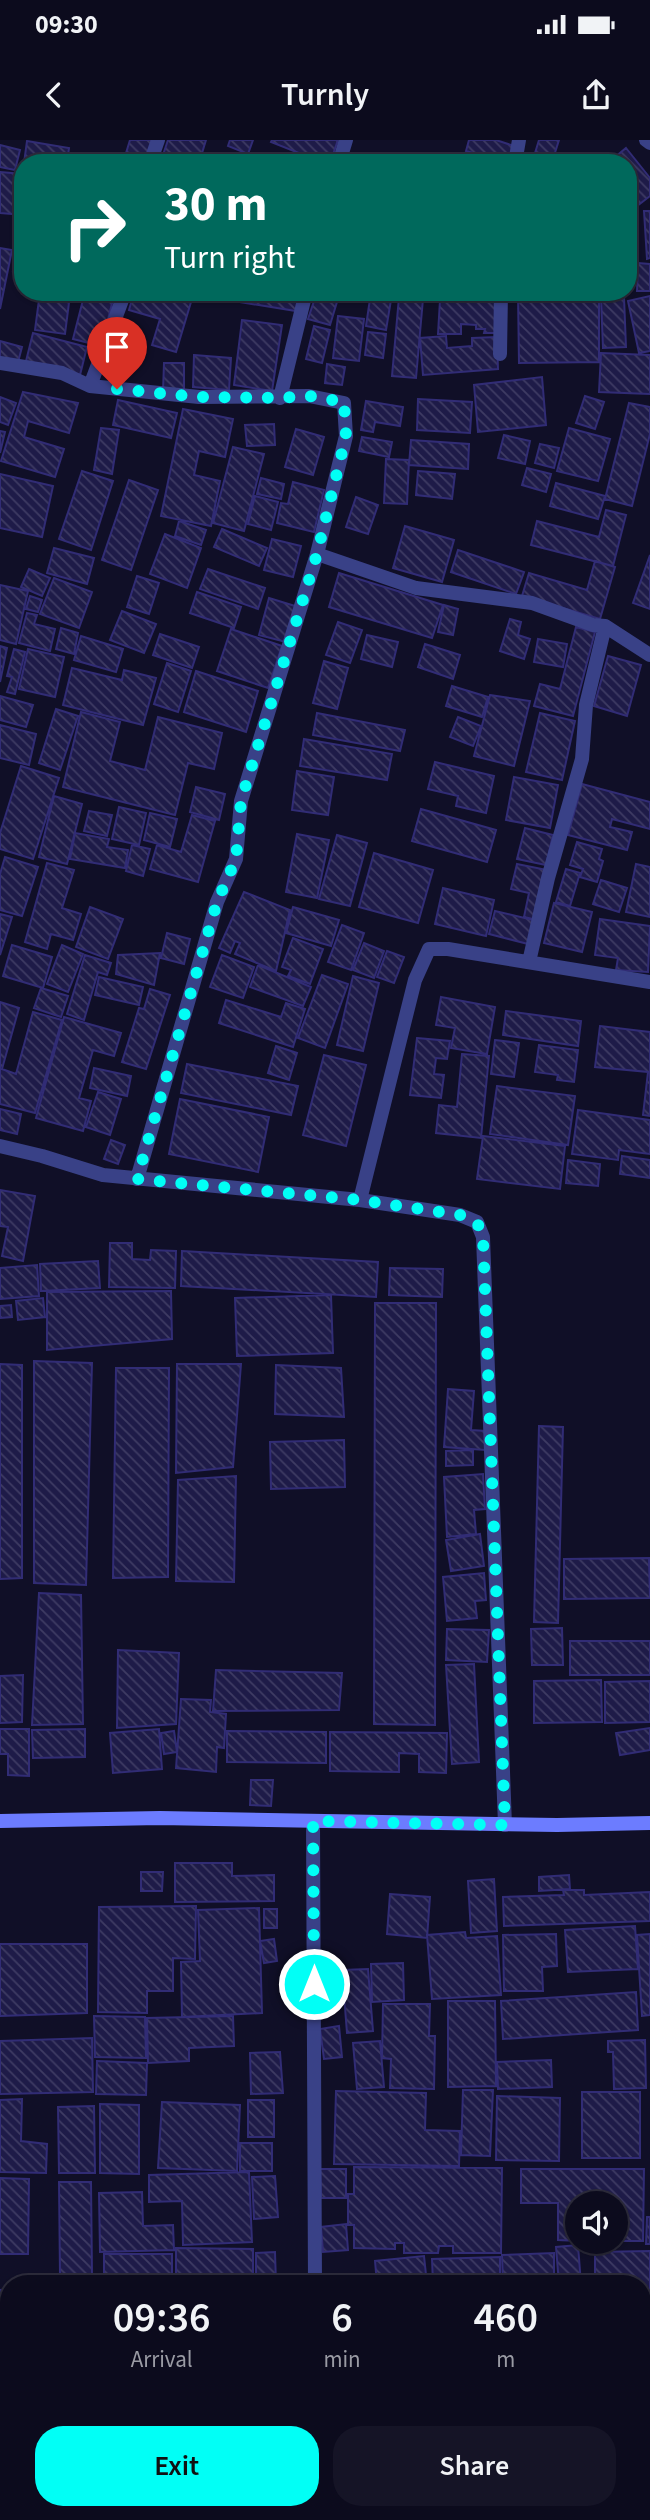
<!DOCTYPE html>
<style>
body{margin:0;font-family:"Source Sans 3",sans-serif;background:#151426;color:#f1f3f6;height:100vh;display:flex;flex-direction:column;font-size:26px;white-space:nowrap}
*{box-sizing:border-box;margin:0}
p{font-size:23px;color:#9a9ba4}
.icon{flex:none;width:38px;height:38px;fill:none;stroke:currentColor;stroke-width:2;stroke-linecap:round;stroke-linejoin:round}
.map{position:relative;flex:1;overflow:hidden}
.panel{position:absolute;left:0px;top:2135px;width:651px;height:245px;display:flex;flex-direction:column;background:#0c0b1d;border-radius:28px 28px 0 0;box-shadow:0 2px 5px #0004,0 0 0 2px #2c2b3b}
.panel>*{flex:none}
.hud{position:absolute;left:14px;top:14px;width:623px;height:147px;border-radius:28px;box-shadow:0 2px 5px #0004,0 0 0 2px #2c2b3b;background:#00695c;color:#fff;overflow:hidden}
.buttons{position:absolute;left:565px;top:2051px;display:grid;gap:14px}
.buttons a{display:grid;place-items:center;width:63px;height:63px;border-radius:50%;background:#0c0b1d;box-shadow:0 2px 5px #0004,0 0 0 2px #2c2b3b;font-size:35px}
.pin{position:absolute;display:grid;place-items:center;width:60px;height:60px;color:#fff;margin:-72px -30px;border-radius:50% 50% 50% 0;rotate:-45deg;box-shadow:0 0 7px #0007}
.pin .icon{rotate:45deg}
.me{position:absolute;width:77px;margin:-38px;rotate:0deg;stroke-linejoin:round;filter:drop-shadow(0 0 5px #0008)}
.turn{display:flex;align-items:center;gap:24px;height:147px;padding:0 35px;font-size:32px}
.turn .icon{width:91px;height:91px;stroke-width:2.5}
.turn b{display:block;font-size:49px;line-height:60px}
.eta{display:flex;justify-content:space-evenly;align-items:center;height:119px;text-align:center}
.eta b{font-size:42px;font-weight:600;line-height:49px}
.cta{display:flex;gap:14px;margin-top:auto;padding:14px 35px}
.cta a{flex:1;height:80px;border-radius:28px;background:#01fff6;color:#111;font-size:28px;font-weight:600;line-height:80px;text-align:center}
.cta a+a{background:#151426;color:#f1f3f6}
.status{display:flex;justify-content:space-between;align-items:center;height:49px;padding:0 35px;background:#0c0b1d;direction:ltr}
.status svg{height:19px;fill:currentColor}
header{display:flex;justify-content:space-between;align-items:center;height:91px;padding:0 35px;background:#0c0b1d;font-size:32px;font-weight:600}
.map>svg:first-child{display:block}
.building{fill:url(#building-back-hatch);stroke:#312c75;stroke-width:2}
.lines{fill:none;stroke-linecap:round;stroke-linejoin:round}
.street{stroke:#394187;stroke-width:14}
.secondary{stroke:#6c7cff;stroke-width:14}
.route{stroke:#01fff6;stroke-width:12;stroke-dasharray:0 21.6}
</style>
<div class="status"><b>09:30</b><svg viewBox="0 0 49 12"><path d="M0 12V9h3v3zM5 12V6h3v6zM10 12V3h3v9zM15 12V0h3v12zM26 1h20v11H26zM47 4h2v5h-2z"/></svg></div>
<header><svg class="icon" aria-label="back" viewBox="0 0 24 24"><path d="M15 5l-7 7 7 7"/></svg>Turnly<svg class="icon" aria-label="share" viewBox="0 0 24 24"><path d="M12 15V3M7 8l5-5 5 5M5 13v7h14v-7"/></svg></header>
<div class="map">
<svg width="650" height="2380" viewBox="0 0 650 2380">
<defs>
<pattern id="building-back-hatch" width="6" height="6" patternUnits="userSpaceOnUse" patternTransform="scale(1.75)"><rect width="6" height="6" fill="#1e1b48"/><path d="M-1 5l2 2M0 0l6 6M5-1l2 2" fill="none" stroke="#3e3b63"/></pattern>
</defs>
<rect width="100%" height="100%" fill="#100f27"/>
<!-- building -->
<path class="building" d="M130,0H155L148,23H123Z
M168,0H206L199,23H176L162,18Z
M230,0H253L248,14L228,6Z
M272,0H338L330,23H324L271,2Z
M469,0H496L514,6L509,23L466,11Z
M539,0H559L553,19L535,13Z
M27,1L69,8L67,23H24Z
M0,5L20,10L15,30L0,27Z
M626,8L650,38V56L632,70L628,66V23H608Z
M262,17L286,23H260Z
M422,18L439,22V23H421Z
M0,32L23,34V75L0,73Z
M644,71H650V118L647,119Z
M628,89H637L638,109H628Z
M0,108L12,110L0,169Z
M19,108H23V134L13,131Z
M628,119H633L630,151H628Z
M638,123L650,124V151H637Z
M40,152L70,155L65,194L35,190Z
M85,152H115L101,206L73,199Z
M134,152H194L176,212L152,205L160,179L129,170Z
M235,152H300L296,171L233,161Z
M317,152H340L330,185L308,179Z
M371,152L392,154L386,190L366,186Z
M439,152H474L471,161Z
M478,152H497L496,159L477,158Z
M599,152V222L519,223L518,154Z
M650,156V211L639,213L628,161Z
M399,157L423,159L416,238L392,236Z
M624,157L626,207L603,208L601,158Z
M440,160L496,162L495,193H484L485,189H476V185L461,184V194H438Z
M338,176L364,179L359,221L333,218Z
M242,180L282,185L272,251L234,245Z
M314,186L330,190L322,223L306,219Z
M368,192L386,194L383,218L365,215Z
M33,193L87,207L80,235L26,221Z
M446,196L447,208L472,206V198L497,197L498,229L423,235L420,198Z
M0,201L22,207L17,226L0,222Z
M601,213L650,215V254L599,252Z
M194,215L231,218L229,250L193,247Z
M164,223H184V251H163Z
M327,224L345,227L342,245L325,243Z
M542,237L546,285L478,292L474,245Z
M23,252L78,263L69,293L28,281L24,297L64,309L55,337L1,321Z
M585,256L604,262L595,289L576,283Z
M0,257L16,263L8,285L0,282Z
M418,259L472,262L470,293L417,290Z
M118,260L177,273L171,298L113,285Z
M366,261L403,267L400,286L375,282L373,292L361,290Z
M629,263L650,267V294L632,366L605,359Z
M183,269L233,279L225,317L199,311L194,335L220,341L211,386L161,376Z
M274,284L275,305L247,306L245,285Z
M101,288L119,290L112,334L94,330Z
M569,288L610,299L598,341L557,331Z
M296,289L324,297L313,335L285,327Z
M0,291L5,292L0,313Z
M504,295L530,301L525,324L498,318Z
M362,297L392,302L389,317L359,311Z
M411,300L469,304L468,329L409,325Z
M540,304L559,308L554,328L535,323Z
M233,307L264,314L244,391L213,383Z
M386,319L409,320L407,364L384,363Z
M527,328L551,334L546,352L522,345Z
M82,331L113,341L91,410L59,399Z
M418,331L455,334L452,359L416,355Z
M0,334L53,346L42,397L0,388Z
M261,338L284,344L281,359L257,354Z
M129,340L158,350L131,430L102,420Z
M293,342L324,350L314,392L277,383L281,363L288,364Z
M556,343L605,356L598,379L550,366Z
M255,356L278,362L271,390L248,384Z
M356,357L378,365L368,394L346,387Z
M606,370L626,375L613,426L531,405L537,381L599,397Z
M179,381L206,390L201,405L175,396Z
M405,386L454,400L442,442L393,428Z
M222,389L267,408L259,426L214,407Z
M165,394L201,408L187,448L150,434Z
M272,399L301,406L293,437L264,430Z
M54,408L94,418L87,444L47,433Z
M458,410L524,432L516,454L451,432Z
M650,415V469L633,463Z
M595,421L615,427L600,479L522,456L529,433L587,450Z
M29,429L50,438L42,456L21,447Z
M208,429L265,448L258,469L200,449Z
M339,433L443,465L432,498L329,467Z
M137,436L159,443L149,474L127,467Z
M54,438L92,452L79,488L40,474Z
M0,445L28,451L16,504L0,500Z
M197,452L241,467L234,488L190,473Z
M30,456L42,460L38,472L26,469Z
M269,458L295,466L286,502L259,495Z
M444,465L458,469L453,495L438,492Z
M122,471L156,484L144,513L110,500Z
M27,473L37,475L34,484L55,489L50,511L19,503Z
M510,479L521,482L518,495L530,499L524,519L500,511Z
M338,482L362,490L350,523L326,515Z
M576,487L595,492L573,576L534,566L540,544L560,549Z
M61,488L78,493L74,514L56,509Z
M231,489L282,506L268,548L217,531Z
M160,494L199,507L192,528L153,515Z
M367,495L398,502L392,527L361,519Z
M81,496L123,509L116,532L74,520Z
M538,499L567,504L563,527L534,522Z
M425,504L460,515L453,539L418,527Z
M0,506L7,508L0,542Z
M14,509L25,512L15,554L7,552L12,537L7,536Z
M28,509L64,517L55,557L19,549Z
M608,516L641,525L627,576L594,566Z
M324,521L348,528L337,569L313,563Z
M167,523L191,531L178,572L154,564Z
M72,528L122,540L124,530L156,538L143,585L63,565Z
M196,531L258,551L246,592L184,572Z
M452,546L488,557L482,577L446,566Z
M490,555L530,561L514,626L474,616Z
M0,556L33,565L26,587L0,580Z
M56,569L78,576L60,630L39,623Z
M81,572L120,582L110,621L145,630L158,577L222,593L214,629L188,623L175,675L63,647Z
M317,573L405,590L400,611L313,595Z
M540,573L575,581L562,640L526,632Z
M458,577L481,586L473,606L450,597Z
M0,585L36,594L29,625L0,618Z
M304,599L392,614L387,640L300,626Z
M435,622L494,636L486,673L456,666L458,656L428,649Z
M21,626L59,638L33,719L0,709V693Z
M297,631L334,637L328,675L292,670Z
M514,637L558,645L550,688L506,680Z
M582,644L650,662V689L612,679L610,687L632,692L627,710L568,695Z
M196,647L225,654L219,680L190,672Z
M54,656L82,664L67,724L39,717Z
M119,667L146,673L139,705L112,699Z
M421,669L496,690L487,722L412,701Z
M89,671L112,675L107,696L84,691Z
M150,673L177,679L170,707L144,700Z
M192,675L215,681L198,742L150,729L157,705L181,712Z
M525,688L553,695L546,725L517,719Z
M75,693L109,699L107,707L128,710L125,728L70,719Z
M297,694L329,700L317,758L286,752Z
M337,695L367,703L350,766L319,759Z
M577,702L602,709L599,719L603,721L597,742L580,737L583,729L570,725Z
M132,705L150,709L143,736L126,731Z
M374,713L433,730L418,783L359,767Z
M5,717L38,727L22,776L0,770V734Z
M47,723L74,730L62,768L81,774L73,800L51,794L47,809L25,802Z
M517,724L547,730L537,780L524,777L529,753L511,749Z
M636,724L650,727V777L626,772Z
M566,729L580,733L570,766L556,762Z
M601,740L627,748L619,772L593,764Z
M443,748L494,760L486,796L435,784Z
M244,752L290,770L276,831L235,814L240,803L235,801L230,813L219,808Z
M554,763L592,772L582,812L544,803Z
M90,767L123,779L108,819L76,807Z
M293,767L339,780L331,806L286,793Z
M495,771L533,780L528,804L489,794Z
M0,774L12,777L0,815Z
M600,779L650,786L648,832L616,830L618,818L595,815Z
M342,785L364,793L351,830L328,822Z
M167,793L190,799L184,824L161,818Z
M293,798L323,809L310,844L288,836L291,830L282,827Z
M364,803L384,811L374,838L353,830Z
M12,805L52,817L43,848L3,836Z
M62,805L83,814L68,852L47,844Z
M387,811L404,817L394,843L377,837Z
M160,813L154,845L116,834L118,815Z
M85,815L111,823L107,835L98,832L84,880L67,874Z
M222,815L254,827L243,858L210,847Z
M258,825L311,847L303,866L250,847Z
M322,835L348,844L325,908L298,898Z
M353,836L379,843L363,911L337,905Z
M99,837L143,847L139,865L95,855Z
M41,848L68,856L61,877L34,868Z
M150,849L170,855L146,929L122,922L139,868L144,869Z
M441,857L495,867L487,914L451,908L455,888L436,885Z
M226,860L281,877L286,863L305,869L293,907L219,883Z
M0,862L19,868L2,929L16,934L33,872L62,880L35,973L0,964Z
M506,871L581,881L578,906L503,895Z
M64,877L121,893L114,916L93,910L79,958L91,961L83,991L36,978Z
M600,886L650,892V976L643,975L648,932L595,927Z
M417,898L450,901L447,919L436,918L434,934L444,935L441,958L410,955Z
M495,900L519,903L514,937L491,934Z
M539,905L578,910L574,942L557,940L558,935L535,932Z
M276,906L297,913L289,940L268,933Z
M462,914L489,916L481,998L436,993L439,965L457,967Z
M324,915L366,925L346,1006L303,995Z
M187,924L298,946L291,975L181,953Z
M94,928L131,936L127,956L90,948Z
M497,946L575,956L568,1005L490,994Z
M98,952L121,959L110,995L86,987Z
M180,959L269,977L258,1032L169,1014Z
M0,969L21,974L17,994L0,990Z
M578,970L650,980V1014L619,1010L618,1020L572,1014Z
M483,996L565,1006L560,1049L477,1039Z
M111,1000L125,1005L118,1024L104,1019Z
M622,1016L650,1020V1038L620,1034Z
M568,1020L600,1024L598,1046L566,1043Z
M0,1050L35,1056L23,1121L2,1116L8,1087L0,1086Z
M110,1103H132V1119L150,1120L151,1110L176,1111L175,1148L109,1147Z
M182,1111L378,1122L376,1157L181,1146Z
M98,1121L100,1148L41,1151L40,1124Z
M37,1125L39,1156L0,1159V1128Z
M390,1128L443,1129L442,1157L389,1155Z
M171,1151L172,1199L47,1210V1152Z
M331,1155L333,1213L237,1216L235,1158Z
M43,1158L45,1177L18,1180L16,1161Z
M375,1163H436L435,1585L374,1584Z
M11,1165L12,1177L0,1178V1166Z
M34,1221L92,1223L86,1445L34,1443Z
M0,1224L22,1225V1438L0,1439Z
M177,1224H241L233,1327L176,1333Z
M276,1225L341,1228L344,1277L275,1274Z
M116,1228H169L168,1437L113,1438Z
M448,1249L474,1251L471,1290L486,1291L485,1310L444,1307Z
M539,1286L563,1287L558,1483L534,1482Z
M344,1300L345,1347L271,1349L270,1302Z
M473,1310V1325L446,1326V1311Z
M483,1334L485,1369L474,1370L476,1394L447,1397L444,1337Z
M236,1336L234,1442L176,1441L178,1340Z
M480,1394L484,1426L451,1431L446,1400Z
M649,1418L650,1458L564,1459V1419Z
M484,1433L486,1460L475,1461L477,1478L447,1481L443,1437Z
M39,1453L81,1455L83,1584L32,1585Z
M562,1488L563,1525H532L531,1489Z
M447,1489L489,1490L487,1522L446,1520Z
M570,1501H650V1535H570Z
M118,1510L179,1513L176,1584L117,1588Z
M474,1524L479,1622L452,1624L446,1525Z
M216,1530L342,1533L339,1570L213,1571Z
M23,1535L22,1582L0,1583V1536Z
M601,1540L602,1582L534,1583V1541Z
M650,1541V1582L605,1583V1542Z
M181,1559L211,1560L210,1572L226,1574L224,1608L217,1607L216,1632L176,1628Z
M650,1588V1610L620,1615L616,1593Z
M0,1589H29V1636L8,1635V1614H0Z
M85,1589V1617L33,1618L32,1590Z
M159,1589L162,1629L113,1633L110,1593Z
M174,1591L177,1612L164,1614L161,1593Z
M227,1591L326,1592V1623L227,1622Z
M330,1592L447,1593L446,1633L419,1632V1614L399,1613V1632L330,1631Z
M251,1640H273L271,1666L250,1665Z
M175,1723H232V1736L274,1735V1761L175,1762Z
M141,1732H163L162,1751H141Z
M569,1735L570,1749L539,1751V1737Z
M494,1739L497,1791L471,1793L468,1741Z
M563,1750H584V1755L650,1752V1781L504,1786L503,1757L564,1755Z
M390,1754L430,1757L427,1798L387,1794Z
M196,1766L195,1819L173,1818V1851H147V1873L98,1872L99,1767Z
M259,1768L262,1873L182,1877L181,1822L200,1821L198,1770Z
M264,1769H277V1788H264Z
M635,1786L638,1829L568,1832L565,1790Z
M465,1792L466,1798L497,1796L501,1855L432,1859L427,1795Z
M556,1794L557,1826L542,1827L543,1851H504L503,1795Z
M650,1794V1875L642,1876L637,1795Z
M274,1799L277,1821L264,1823L260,1801Z
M0,1804H87V1873L0,1876Z
M403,1823L404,1860L372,1862L371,1824Z
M368,1829L373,1891L347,1893L342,1830Z
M636,1852L638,1890L503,1899L501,1861Z
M448,1861H495L496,1946L448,1947Z
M383,1864H430L429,1896H435L434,1949L390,1948L391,1919L382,1918Z
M94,1876L145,1877L146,1918L95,1917Z
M233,1876L234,1906L189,1908V1921L148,1923L147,1878Z
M339,1886L342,1917L324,1919L320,1889Z
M92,1898L93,1952L0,1954V1901Z
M645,1900L646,1948L614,1949L613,1912H608V1901Z
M380,1901L384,1947L357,1949L353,1903Z
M280,1912L283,1953L251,1954L250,1913Z
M551,1920L552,1947L498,1949L497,1922Z
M97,1921L147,1923L146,1955L96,1954Z
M463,1950H493L490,2016L461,2015Z
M336,1951L426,1953L425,1990L460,1991L459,2026L334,2024Z
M582,1952H640V2018H582Z
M497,1956L560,1958L559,2021L496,2020Z
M22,1959L21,2001L47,2004L46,2033L0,2032V1960Z
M248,1960H274V1997H248Z
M162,1962L240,1965L237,2031L158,2028Z
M100,1964L139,1965V2034L100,2033Z
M94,1966L95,2033H59L58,1967Z
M240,2003H272V2031H240Z
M354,2027L502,2028L501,2113H453V2106H439L438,2113H404V2103H395V2109L354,2108V2085H348V2054H354Z
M320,2029H346V2058H321Z
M521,2029H644L643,2101H616V2063H578V2101L558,2100V2063H521Z
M249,2032L252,2102L183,2105L182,2061L149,2062V2035Z
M275,2036L278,2077L254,2079L252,2037Z
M0,2038L29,2039L28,2114H0Z
M59,2042H91L92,2135L60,2136Z
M142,2052L143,2086L173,2085L174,2110L100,2112L99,2053Z
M647,2077H650V2104H646Z
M346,2084L348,2110L323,2112L321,2087Z
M578,2105L581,2144H559L556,2107Z
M176,2108L253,2109V2141L176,2144Z
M650,2111V2188H642V2144H595V2112Z
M275,2112L276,2144H235L256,2143V2113Z
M554,2113V2144H503L502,2115Z
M104,2114H172V2144H104Z
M424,2116L427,2144H377L375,2121Z
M500,2117V2144H433L432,2119Z
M9,2149V2191H0V2150Z
M648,2189L650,2204L642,2205V2190Z
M645,2312H650V2378H643Z
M447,2371H482L483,2380H448Z
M497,2371H525V2380H497Z
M527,2371H570L571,2380H527Z
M574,2371H618V2374L574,2375Z"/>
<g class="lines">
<!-- street -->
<path class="street" d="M646,0L650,3
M150,23L158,0
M339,23L346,0
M515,23L519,0
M500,214L501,152
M0,223L62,233L90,246L199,257L309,256L344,263L346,296L317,414L241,661L236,719L217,762L137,1039
M90,246L125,152
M280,258L306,152
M317,414L416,448L532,463L593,485L605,486L650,515
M529,822L548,738L582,619L586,565L605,486
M0,1006L42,1016L103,1035L360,1060L460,1075L477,1082L483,1097L505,1685
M360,1060L415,840L429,809H448L650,842
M313,1681L315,2144
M0,2214L9,2215
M642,2215H650
M0,2347L9,2363
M13,2371L17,2380
M216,2380L229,2371"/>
<!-- secondary -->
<path class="secondary" d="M0,1681L160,1678L557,1685L650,1683"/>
</g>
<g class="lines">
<!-- route -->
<path class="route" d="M117,249L198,257L280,258L309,256L344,262L346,296L317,414L241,661L236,719L217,762L137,1039L360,1060L460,1075L477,1082L483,1097L505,1685L313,1681L314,1844"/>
</g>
</svg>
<div class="buttons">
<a><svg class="icon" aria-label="sound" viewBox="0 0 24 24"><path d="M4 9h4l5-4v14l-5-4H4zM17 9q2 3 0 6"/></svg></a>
</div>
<div class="pin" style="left:117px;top:249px;background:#d93025"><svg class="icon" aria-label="arrive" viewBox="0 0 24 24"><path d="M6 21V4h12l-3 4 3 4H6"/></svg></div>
<svg class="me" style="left:314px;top:1844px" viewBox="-20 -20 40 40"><circle r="17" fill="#01fff6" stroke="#fff" stroke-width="3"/><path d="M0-11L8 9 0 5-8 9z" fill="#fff"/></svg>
<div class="hud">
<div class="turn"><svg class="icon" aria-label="right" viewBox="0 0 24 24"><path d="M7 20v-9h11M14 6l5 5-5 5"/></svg><div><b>30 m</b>Turn right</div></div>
</div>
<section class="panel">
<div class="eta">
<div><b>09:36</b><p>Arrival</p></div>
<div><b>6</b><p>min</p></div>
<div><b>460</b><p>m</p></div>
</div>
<div class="cta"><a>Exit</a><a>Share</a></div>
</section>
</div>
